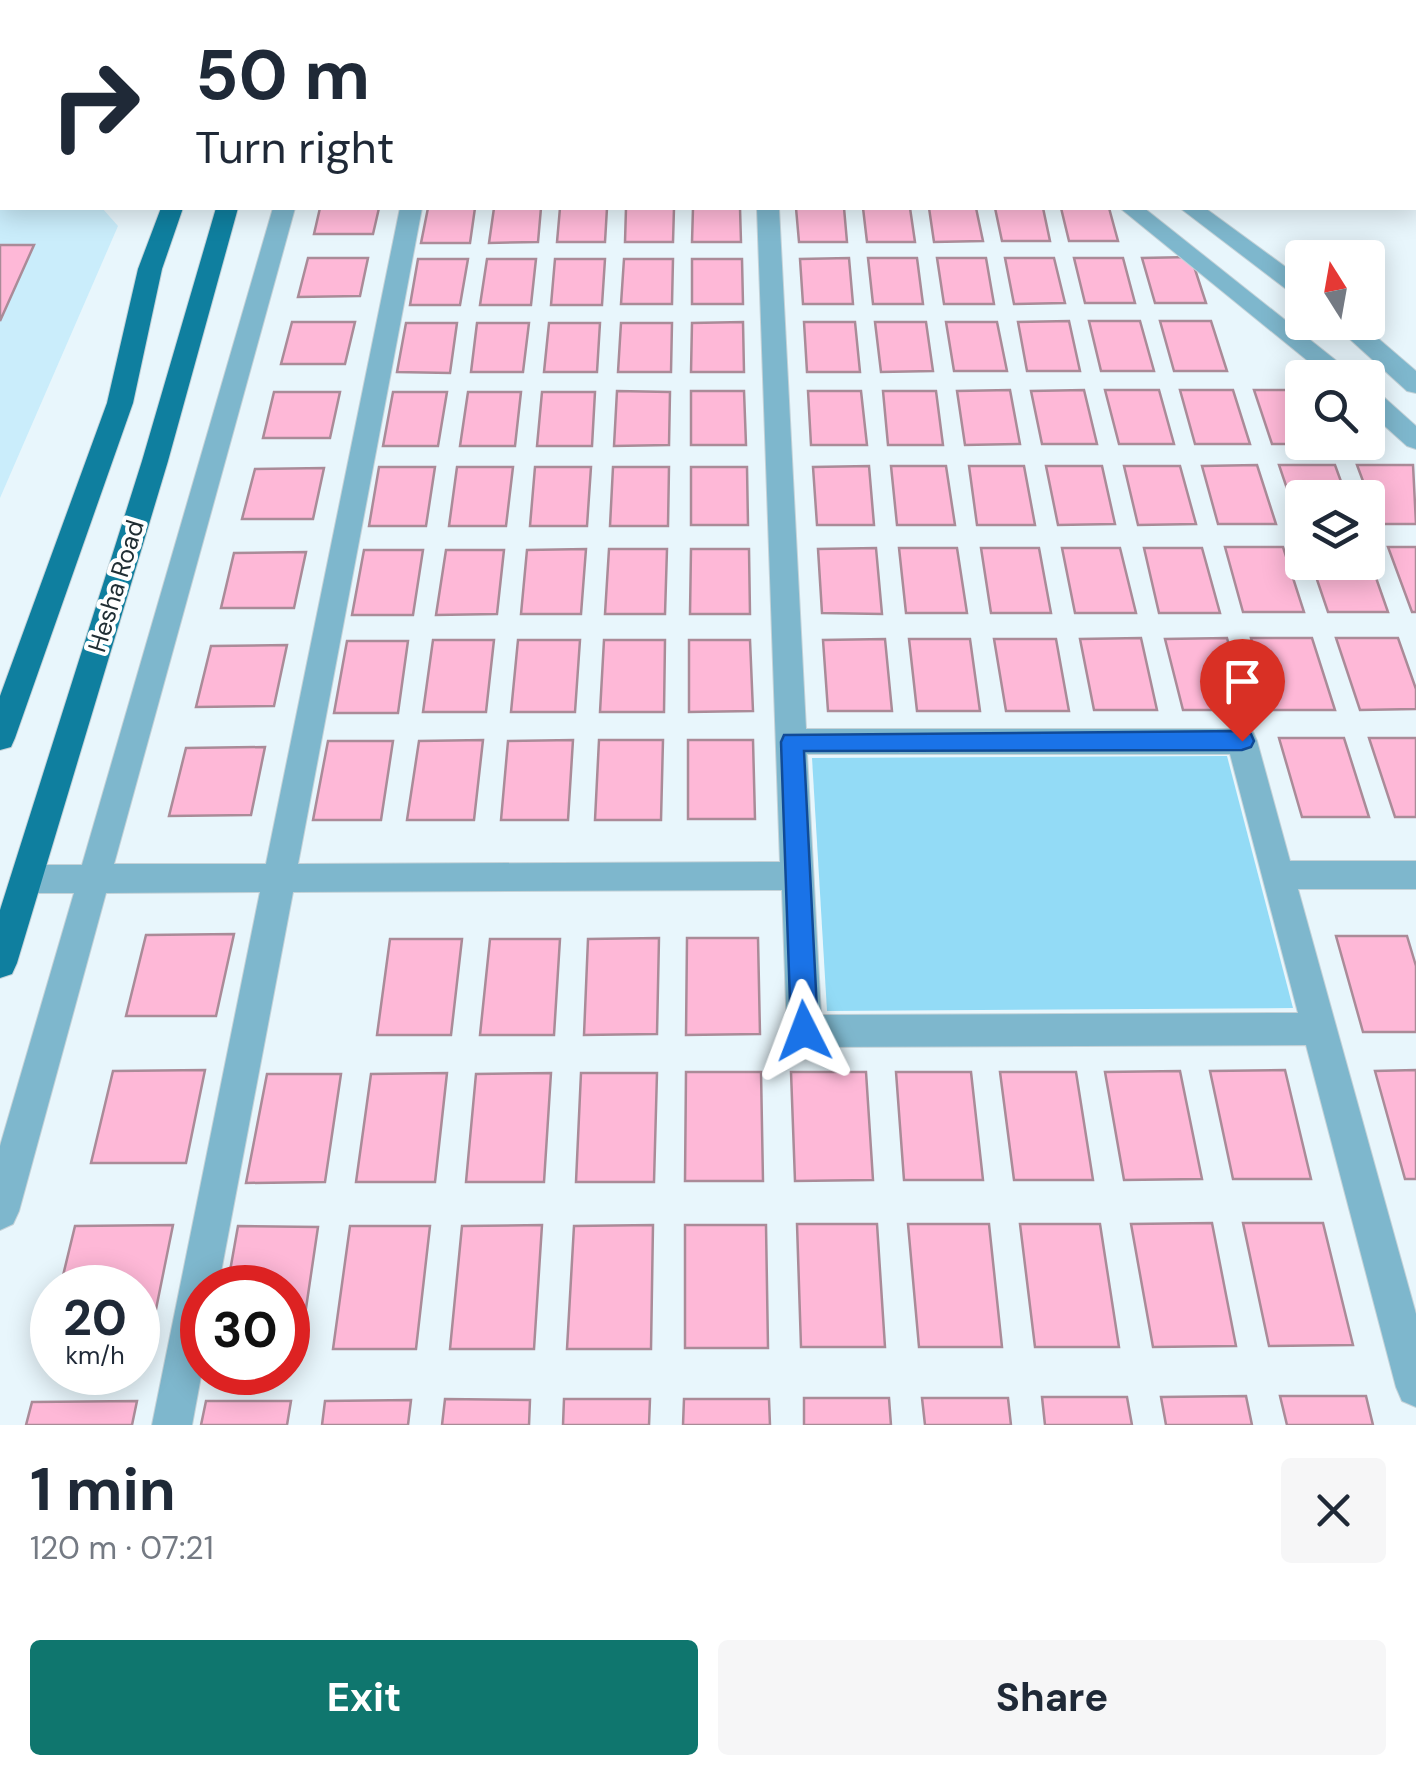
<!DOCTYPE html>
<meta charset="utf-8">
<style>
body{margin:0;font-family:"DM Sans",sans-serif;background:#f6f6f7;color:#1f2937;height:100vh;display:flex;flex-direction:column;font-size:38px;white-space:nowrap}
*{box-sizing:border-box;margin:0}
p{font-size:32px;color:#747a83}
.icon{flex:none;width:55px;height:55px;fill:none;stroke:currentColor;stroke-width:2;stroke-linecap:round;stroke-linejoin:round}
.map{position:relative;height:1425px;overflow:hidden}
.details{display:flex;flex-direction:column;background:#fff;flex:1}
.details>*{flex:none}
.hud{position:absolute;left:0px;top:0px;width:1418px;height:210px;box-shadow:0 5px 25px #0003;background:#fff;color:#1f2937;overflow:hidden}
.needle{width:65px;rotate:349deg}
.tools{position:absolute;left:1285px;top:240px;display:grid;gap:20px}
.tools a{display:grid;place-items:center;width:100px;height:100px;border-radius:10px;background:#fff;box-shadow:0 5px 25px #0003;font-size:50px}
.speed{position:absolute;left:30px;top:1265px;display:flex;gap:20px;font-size:50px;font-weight:700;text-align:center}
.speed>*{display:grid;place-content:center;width:130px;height:130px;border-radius:50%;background:#fff;box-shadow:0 5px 25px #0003;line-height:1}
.speed small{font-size:25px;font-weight:400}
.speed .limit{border:15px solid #d22;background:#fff;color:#111}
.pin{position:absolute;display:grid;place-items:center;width:85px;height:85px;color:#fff;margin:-102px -42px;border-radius:50% 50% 50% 0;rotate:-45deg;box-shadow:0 0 10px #0007}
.pin .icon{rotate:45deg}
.me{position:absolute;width:110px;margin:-55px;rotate:357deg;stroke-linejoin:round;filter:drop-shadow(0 0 8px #0008)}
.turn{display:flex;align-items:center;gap:35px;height:210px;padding:0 30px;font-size:45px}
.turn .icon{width:130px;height:130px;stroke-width:2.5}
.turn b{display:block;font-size:70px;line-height:85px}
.round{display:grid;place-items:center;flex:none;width:105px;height:105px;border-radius:10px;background:#f6f6f7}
.overview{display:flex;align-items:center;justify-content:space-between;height:170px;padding:0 30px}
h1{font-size:60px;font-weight:700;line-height:75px}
.primary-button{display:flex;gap:20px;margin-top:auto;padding:20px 30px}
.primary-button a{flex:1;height:115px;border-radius:10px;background:#0f766e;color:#fff;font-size:40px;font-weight:700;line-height:115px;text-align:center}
.primary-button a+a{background:#f6f6f7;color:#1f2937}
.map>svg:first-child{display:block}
.built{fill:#caedfb}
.green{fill:#93dbf6}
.building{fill:#feb8d7;stroke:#aa8b98;stroke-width:2.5}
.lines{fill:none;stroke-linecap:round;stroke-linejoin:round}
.minor-casing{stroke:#c4d2d8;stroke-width:2}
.major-casing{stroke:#c4d2d8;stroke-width:2}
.minor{fill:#7eb7cd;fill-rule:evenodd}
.major{fill:#0f7f9f;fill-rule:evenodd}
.route{fill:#1a73e8;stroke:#114b97;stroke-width:2.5}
.labels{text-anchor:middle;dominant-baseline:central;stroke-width:8;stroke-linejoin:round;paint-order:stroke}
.street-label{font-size:25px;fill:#202e34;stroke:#fff}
</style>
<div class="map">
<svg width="1416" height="1425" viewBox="0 0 1416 1425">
<rect width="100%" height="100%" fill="#e8f6fc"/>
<!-- built -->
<path class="built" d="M0,201L2,208H102L118,226L0,498Z"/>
<!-- green -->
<path class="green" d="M1227,756L1293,1008L827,1011L812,758Z"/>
<!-- building -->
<path class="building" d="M320,208H379L373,234H314Z
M428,208H475L470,243H421Z
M494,208H541L538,242L489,243Z
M560,208H607L605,242H557Z
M626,208H674L673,242H625Z
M693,208H740L741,242H692Z
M796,208H844L847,242H799Z
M863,208H910L915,242H867Z
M929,208H976L983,241L934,242Z
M995,208H1043L1050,241H1002Z
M1061,208H1109L1118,241H1069Z
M0,245H34L0,321Z
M1191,257L1206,303H1155L1142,258Z
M308,258H368L360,296L298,297Z
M849,258L853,304H803L800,259Z
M868,258H917L923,304H873Z
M937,258H986L994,304H944Z
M1005,258H1054L1065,303L1014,304Z
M1074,258H1123L1135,303H1085Z
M418,259H468L460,305H410Z
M487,259H536L531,305H480Z
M555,259H605L602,305H551Z
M624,259H673L672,304H621Z
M692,259H742L743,304H692Z
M1069,321L1080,371H1027L1018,322Z
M1089,321H1140L1154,371H1101Z
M1160,321H1211L1227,371H1174Z
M292,322H355L345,364H281Z
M743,322L744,372H691L692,323Z
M804,322H855L860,372H807Z
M875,322H926L933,371L881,372Z
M946,322H997L1007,371H954Z
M406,323H457L450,373L397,372Z
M477,323H529L523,372H471Z
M549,323H600L597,372H544Z
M621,323H672L671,372H618Z
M1010,390L1020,444L965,445L957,391Z
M1084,390L1097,444H1042L1031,391Z
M1105,390H1159L1174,444H1119Z
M1180,390H1233L1250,444H1195Z
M1254,390H1302V442L1327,444H1272Z
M617,391L670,392L669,445L614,446Z
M691,391H744L746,445H691Z
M808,391H861L867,445H811Z
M883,391H936L943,445H888Z
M274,392H340L330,438H263Z
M393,392H447L438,446H383Z
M468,392H521L515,446H460Z
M542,392H595L592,446H537Z
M1257,465L1276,524H1218L1202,466Z
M1279,465H1335L1347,498H1302V524H1299Z
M1357,465H1413L1416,524H1379Z
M869,466L874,525H817L813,467Z
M891,466H946L955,525H897Z
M969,466H1024L1035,525H977Z
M1046,466H1102L1115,524L1058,525Z
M1124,466H1180L1196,524L1138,525Z
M379,467H435L426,526H369Z
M457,467H513L506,526H449Z
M535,467H591L587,526H530Z
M613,467H669L668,526H610Z
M691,467H747L748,525H691Z
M324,468L313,519H242L255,469Z
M1225,547H1283L1304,612H1243Z
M1388,547H1416V612H1412Z
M876,548L882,614L822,613L818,549Z
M899,548H957L967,613H906Z
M981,548H1039L1051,613H991Z
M1062,548H1120L1136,613H1075Z
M1144,548H1202L1220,613H1159Z
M586,549L581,614H521L527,550Z
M609,549H667L665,614H605Z
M691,549H749L750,614H690Z
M364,550H423L413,615H352Z
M446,550H504L497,614L436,615Z
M306,552L294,608H221L234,553Z
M1368,555L1388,612H1328L1311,562H1368Z
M1141,638L1157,710H1094L1080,639Z
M1227,638L1246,710H1183L1165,639Z
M1251,638H1312L1335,710H1271Z
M1336,638H1398L1416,689V709L1360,710Z
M885,639L892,711H828L823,640Z
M909,639H970L980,711H917Z
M994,639H1056L1069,711H1006Z
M433,640H494L486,712H423Z
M518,640H580L575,712H511Z
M604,640H665L664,712H600Z
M689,640H750L753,711L689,712Z
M347,641H408L398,713H334Z
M287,645L274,706L196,707L211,646Z
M1279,738H1344L1369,817H1302Z
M1369,738H1416V817H1395Z
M483,740L474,820H407L419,741Z
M573,740L568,820H501L508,741Z
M599,740H663L661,820H595Z
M688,740H753L755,819H688Z
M328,741H393L381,820H313Z
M265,747L251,815L169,816L186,748Z
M234,934L216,1016H126L146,935Z
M1336,936H1407L1416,966V1032H1363Z
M659,938L657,1034L584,1035L588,939Z
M687,938H758L760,1034L686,1035Z
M390,939H462L451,1035H377Z
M490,939H560L554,1035H480Z
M205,1070L186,1163H91L113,1071Z
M1285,1070L1311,1179H1233L1210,1071Z
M1416,1070V1179H1405L1375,1071Z
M1180,1071L1202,1179L1124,1180L1105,1072Z
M686,1072H761L763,1181H685Z
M791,1072H866L873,1180L795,1181Z
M896,1072H971L983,1180H904Z
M1000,1072H1076L1093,1180H1014Z
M447,1073L435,1182H356L371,1074Z
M551,1073L544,1182H466L476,1074Z
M581,1073H657L654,1182H576Z
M267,1074H341L325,1182L246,1183Z
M1212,1223L1236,1346L1153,1347L1131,1224Z
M1243,1223H1323L1353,1345L1269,1346Z
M797,1224H877L885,1347H801Z
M908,1224H989L1002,1347H919Z
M1020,1224H1100L1119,1347H1035Z
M173,1225L152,1329H138V1288H60L75,1226Z
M542,1225L534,1349H450L462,1226Z
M653,1225L651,1349H567L574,1226Z
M685,1225H766L768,1348H685Z
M238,1226L318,1227L300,1349H288V1288H227Z
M350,1226H430L416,1349H333Z
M1246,1396L1252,1425H1166L1161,1397Z
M1280,1396H1366L1373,1425H1287Z
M1042,1397H1127L1132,1425H1045Z
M804,1398H889L891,1425H804Z
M922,1398H1008L1011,1425H925Z
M445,1399L530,1400L529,1425H442Z
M564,1399H650L649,1425H563Z
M684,1399H769L770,1425H683Z
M411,1400L408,1425H322L325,1401Z
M137,1401L132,1425H26L32,1402Z
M206,1401H291L287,1425H201Z"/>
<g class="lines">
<!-- minor casing -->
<g class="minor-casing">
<path id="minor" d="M1068,0H1088V2H1069Z
M1415,137H1416V150H1415Z
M0,172L2,173V186H0Z
M273,208H295L114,864H266L400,208H422L298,864L780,862L757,208H779L806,729H1242L1253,732L1257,741L1290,861H1416V889H1298L1416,1314V1407L1402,1401L1396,1387L1306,1045L804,1047L792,1043L787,1031L782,890L293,892L218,1288H202V1371L192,1425H152L260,892L106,893L19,1211L13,1224L0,1230V1146L74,893H26L15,889L10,879L15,869L26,865H82ZM807,754H1230L1298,1013L821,1015Z
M1120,208H1144L1358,378H1329Z
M1180,208H1205L1302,279V297L1294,295Z
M1331,322H1359L1416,371V393L1407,391Z
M1368,388L1377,391L1416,426V449L1407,446L1368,411Z"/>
</g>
<!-- major casing -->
<g class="major-casing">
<path id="major" d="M222,0H242V2H223Z
M269,0H289V2H270Z
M161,208H183L162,269L133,403L15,738L11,747L0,750V696L107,403L138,269Z
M216,208H238L168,461L17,963L12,974L0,978V910L142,461Z"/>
</g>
<!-- minor -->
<use href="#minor" class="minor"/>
<!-- major -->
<use href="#major" class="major"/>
</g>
<!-- route -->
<path class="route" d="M1242,731L1251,734L1254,741L1251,747L1242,750L804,751L818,1031L814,1040L804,1043L795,1040L791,1031L781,742L784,735Z"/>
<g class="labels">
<!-- street labels -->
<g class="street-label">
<text transform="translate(116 586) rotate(-73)">Hesha Road</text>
</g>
</g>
</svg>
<div class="tools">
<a><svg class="needle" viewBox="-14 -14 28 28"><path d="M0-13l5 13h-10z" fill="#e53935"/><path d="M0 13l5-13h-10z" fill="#747a83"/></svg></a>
<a><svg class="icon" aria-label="search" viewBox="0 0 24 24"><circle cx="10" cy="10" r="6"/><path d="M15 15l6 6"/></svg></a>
<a><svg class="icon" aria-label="layers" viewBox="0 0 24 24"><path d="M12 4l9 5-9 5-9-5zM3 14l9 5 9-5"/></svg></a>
</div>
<div class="speed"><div>20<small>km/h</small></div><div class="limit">30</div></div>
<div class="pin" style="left:1242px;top:741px;background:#d93025"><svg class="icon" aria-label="arrive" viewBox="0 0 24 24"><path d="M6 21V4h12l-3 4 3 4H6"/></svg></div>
<svg class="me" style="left:804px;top:1031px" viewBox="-20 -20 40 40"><path d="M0-17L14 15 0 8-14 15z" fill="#1a73e8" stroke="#fff" stroke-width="4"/></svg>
<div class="hud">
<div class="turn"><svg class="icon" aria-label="right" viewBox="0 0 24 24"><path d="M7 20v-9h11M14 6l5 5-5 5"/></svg><div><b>50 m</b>Turn right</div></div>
</div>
</div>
<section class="details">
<div class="overview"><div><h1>1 min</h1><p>120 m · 07:21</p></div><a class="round"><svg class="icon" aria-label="close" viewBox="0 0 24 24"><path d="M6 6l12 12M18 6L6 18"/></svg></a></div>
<div class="primary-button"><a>Exit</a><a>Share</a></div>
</section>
